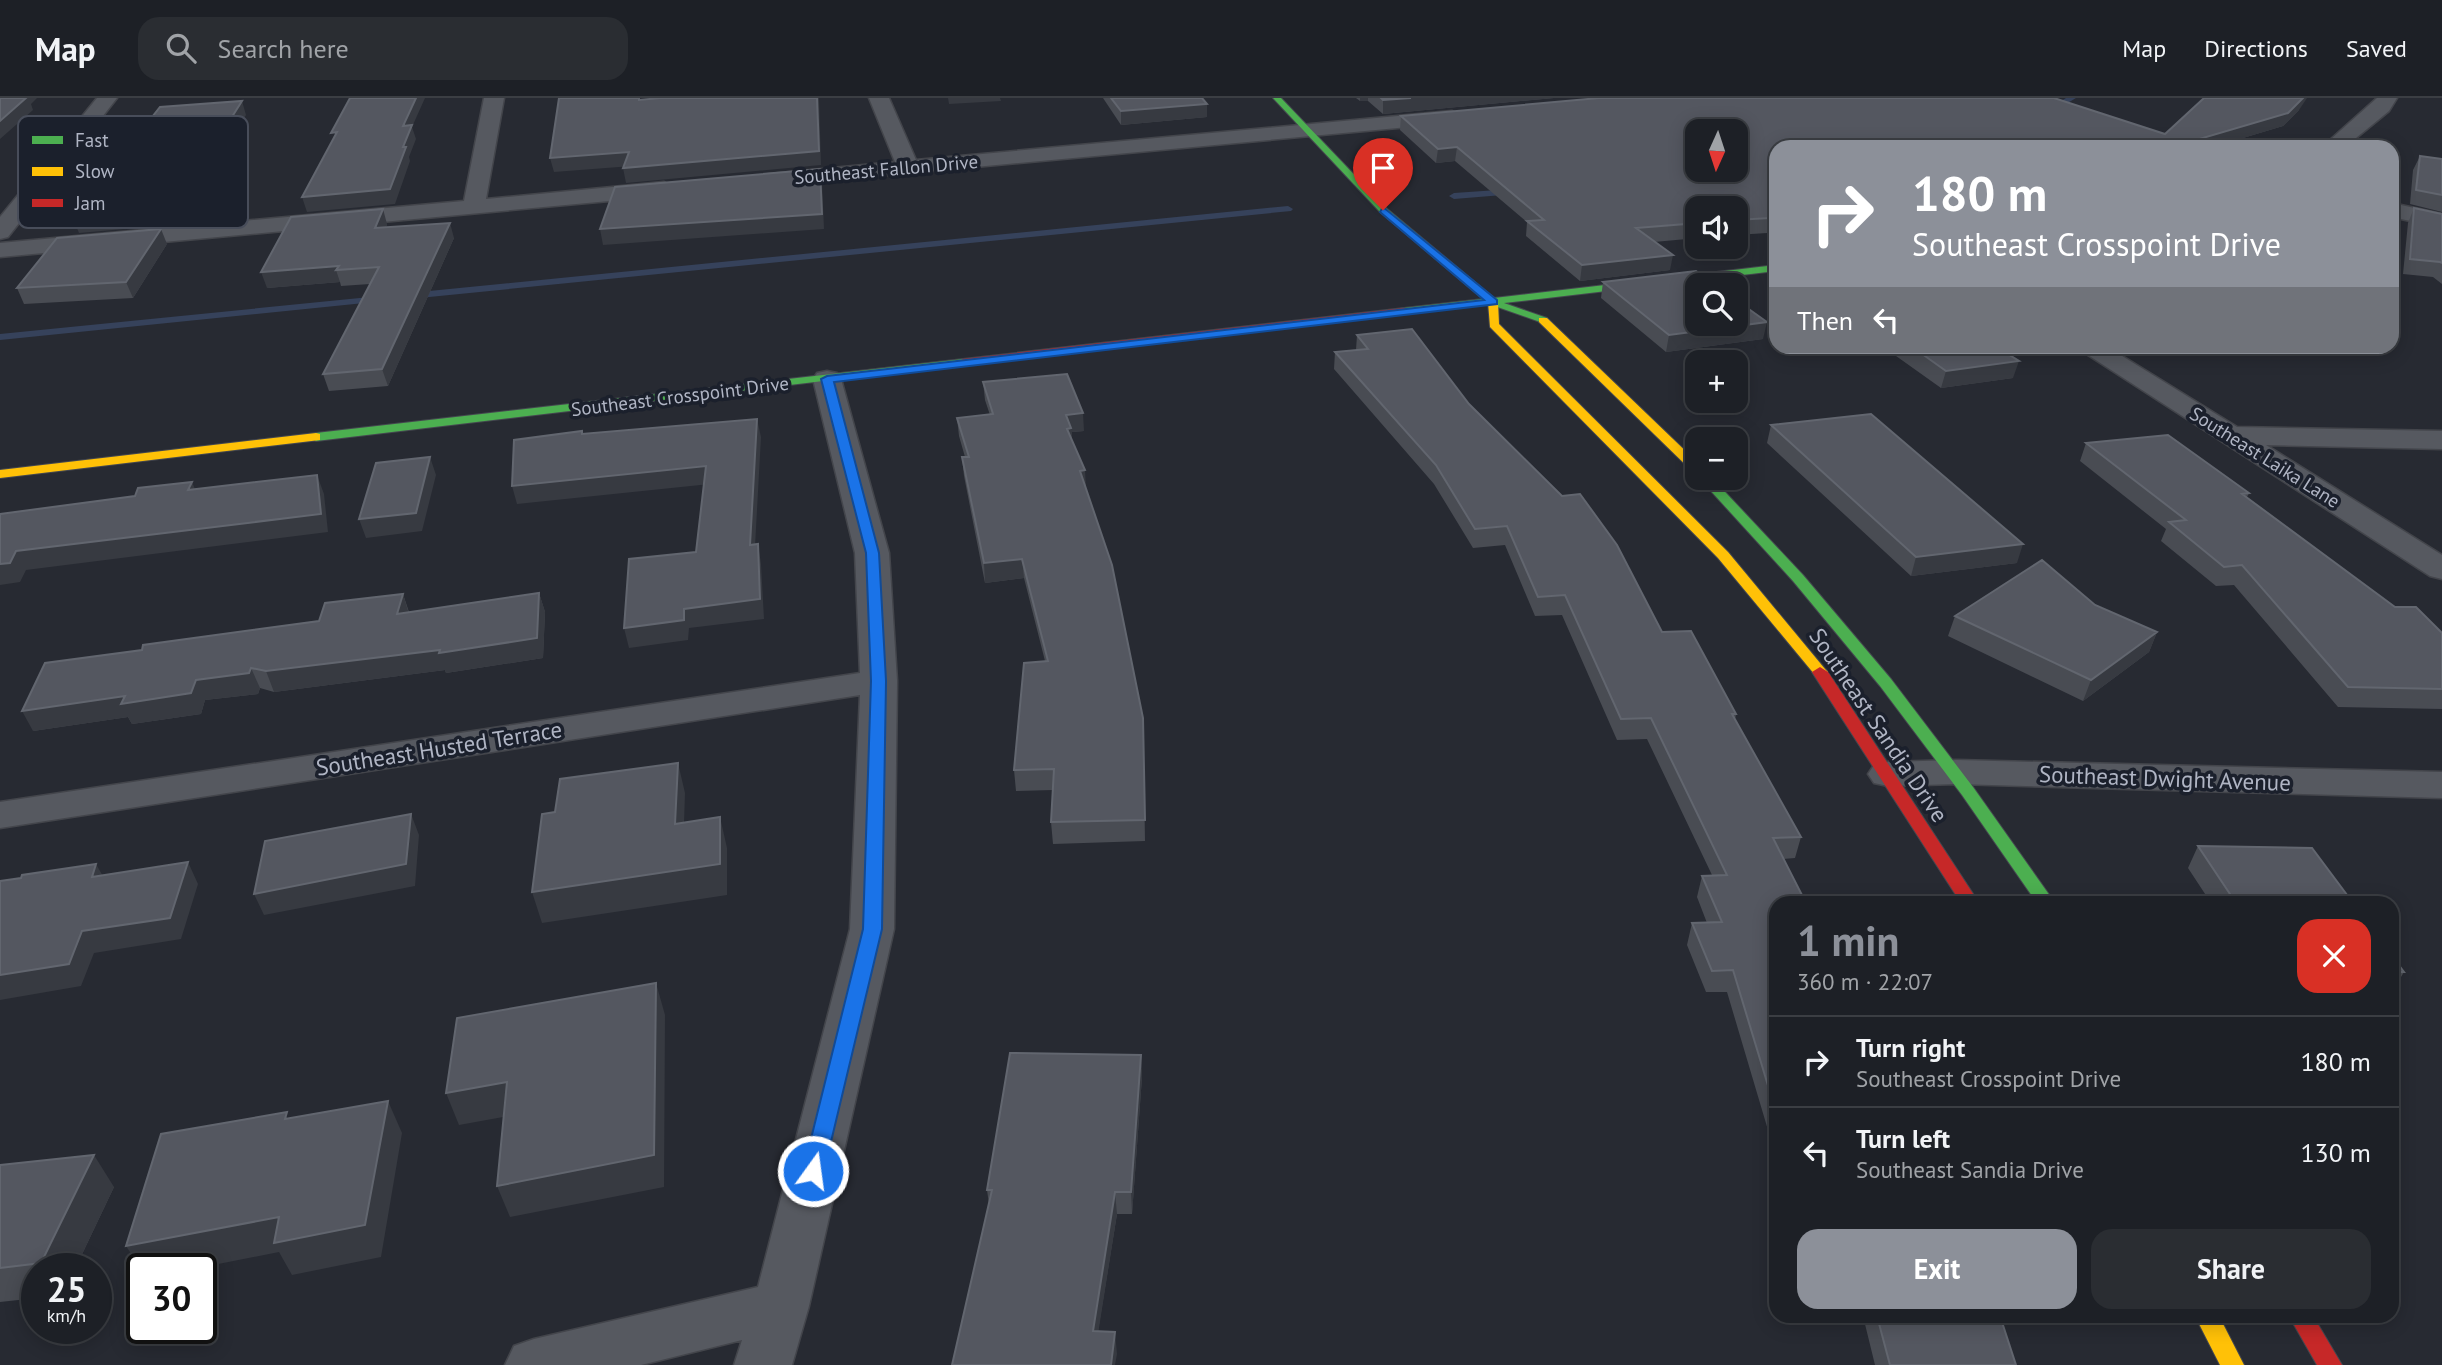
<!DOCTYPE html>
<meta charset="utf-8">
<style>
body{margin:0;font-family:"PT Sans",sans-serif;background:#2a2d32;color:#f1f3f6;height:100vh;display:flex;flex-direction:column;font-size:26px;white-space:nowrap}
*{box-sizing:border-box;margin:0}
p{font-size:23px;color:#a0a3a7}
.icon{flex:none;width:38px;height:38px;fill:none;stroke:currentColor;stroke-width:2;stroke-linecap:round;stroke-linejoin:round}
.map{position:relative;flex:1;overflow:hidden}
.drawer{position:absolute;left:1769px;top:798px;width:630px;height:427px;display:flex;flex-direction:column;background:#1d2026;border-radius:21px;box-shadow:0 4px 18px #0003,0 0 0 2px #3b3e43}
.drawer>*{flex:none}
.hud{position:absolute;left:1769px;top:42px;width:630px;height:214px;border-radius:21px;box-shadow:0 4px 18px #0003,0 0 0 2px #3b3e43;background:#8c9099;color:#fff;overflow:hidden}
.needle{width:46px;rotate:183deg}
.fabs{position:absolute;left:1685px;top:21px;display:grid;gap:14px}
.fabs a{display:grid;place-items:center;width:63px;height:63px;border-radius:14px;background:#1d2026;box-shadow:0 4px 18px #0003,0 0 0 2px #3b3e43;font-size:35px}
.speed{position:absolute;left:21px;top:1155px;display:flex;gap:14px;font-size:35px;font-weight:700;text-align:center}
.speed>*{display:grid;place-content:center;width:91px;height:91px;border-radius:50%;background:#1d2026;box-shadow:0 4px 18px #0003,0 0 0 2px #3b3e43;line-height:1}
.speed small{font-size:18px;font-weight:400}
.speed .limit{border:4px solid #111;border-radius:10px;background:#fff;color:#111}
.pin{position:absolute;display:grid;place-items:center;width:60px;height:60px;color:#fff;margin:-72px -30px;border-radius:50% 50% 50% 0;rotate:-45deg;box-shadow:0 0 7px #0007}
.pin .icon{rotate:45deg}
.me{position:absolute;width:77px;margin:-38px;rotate:14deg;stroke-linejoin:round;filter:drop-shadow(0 0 5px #0008)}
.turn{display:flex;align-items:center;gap:24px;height:147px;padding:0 28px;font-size:32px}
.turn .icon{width:91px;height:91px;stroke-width:2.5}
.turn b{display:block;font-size:49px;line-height:60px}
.then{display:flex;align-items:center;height:66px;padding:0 28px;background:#0003;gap:14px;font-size:26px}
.round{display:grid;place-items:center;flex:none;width:74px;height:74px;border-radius:21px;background:#2a2d32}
.summary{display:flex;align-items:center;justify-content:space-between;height:119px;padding:0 28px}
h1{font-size:42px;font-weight:600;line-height:52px;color:#8c9099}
.primary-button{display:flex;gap:14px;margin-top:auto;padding:14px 28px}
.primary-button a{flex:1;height:80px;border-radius:21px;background:#8c9099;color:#fff;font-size:28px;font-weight:600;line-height:80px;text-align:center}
.primary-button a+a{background:#2a2d32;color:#f1f3f6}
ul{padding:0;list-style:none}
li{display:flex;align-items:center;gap:21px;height:91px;padding:0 28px;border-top:2px solid #3b3e43}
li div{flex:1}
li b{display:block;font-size:26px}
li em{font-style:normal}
header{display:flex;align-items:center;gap:42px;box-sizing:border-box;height:98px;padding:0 35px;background:#1d2026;border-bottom:2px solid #3b3e43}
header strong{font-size:33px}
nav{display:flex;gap:38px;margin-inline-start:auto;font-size:24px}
.search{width:490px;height:63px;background:#2a2d32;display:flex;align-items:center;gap:18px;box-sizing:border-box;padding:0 24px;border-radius:21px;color:#a0a3a7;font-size:26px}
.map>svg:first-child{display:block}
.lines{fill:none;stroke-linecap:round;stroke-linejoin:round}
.stream{fill:#36425b;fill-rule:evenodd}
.street-casing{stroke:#43454b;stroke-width:3}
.fast-casing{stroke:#44474f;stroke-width:2}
.slow-casing{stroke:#44474f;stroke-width:2}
.jam-casing{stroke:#44474f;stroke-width:2}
.street{fill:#565960;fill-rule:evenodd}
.fast{fill:#4caf50;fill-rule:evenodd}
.slow{fill:#ffc107;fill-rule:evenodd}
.jam{fill:#c62828;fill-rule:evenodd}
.wall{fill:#494c53}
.shaded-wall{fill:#373a41}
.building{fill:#545760;stroke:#62666f;stroke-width:2;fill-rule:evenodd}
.route{fill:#1a73e8;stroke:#114b97;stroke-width:2}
.labels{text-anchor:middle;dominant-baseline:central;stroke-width:7;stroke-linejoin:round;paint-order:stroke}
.far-street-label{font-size:19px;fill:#b0b5c4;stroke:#1b202c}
.street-label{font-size:23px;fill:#b0b5c4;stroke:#1b202c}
.key{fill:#1b202c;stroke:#484d5a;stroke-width:2}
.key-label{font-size:19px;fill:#b0b5c4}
</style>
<header>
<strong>Map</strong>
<div class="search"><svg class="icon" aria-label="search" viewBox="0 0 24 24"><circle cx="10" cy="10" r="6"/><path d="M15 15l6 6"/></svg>Search here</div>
<nav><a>Map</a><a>Directions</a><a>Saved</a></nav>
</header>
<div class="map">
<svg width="2442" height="1267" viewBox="0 0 2442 1267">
<rect width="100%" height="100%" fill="#272a32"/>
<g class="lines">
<!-- stream -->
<path class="stream" d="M2066,0H2076L2049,16L2042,14Z
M1512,91L1515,92V96L1454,101L1449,98L1454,95Z
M1288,108L1293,111L1291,113L409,201L404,198L409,195Z
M380,198L384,199V203L0,242V236Z"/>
<!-- street casing -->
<g class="street-casing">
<path id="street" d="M97,0H117L8,139L0,141V119Z
M484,0H504L486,101L664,84L675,91L664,98L0,159V145L464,103Z
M869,0H889L916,62L1452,13L1462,19L1452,25L770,88L762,87L759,82L762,77L770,76L895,64Z
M2377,0H2397L2389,13L2345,49H2322Z
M2392,105L2442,116V130L2392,119Z
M2074,248H2106L2237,329L2442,333V351L2266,347L2442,457V481L2430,478Z
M827,273L837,275L841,281L889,455L897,583L894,831L809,1208L792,1267H734L742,1242L641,1267H505L514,1248L534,1241L758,1189L850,831L860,597L0,730V704L860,575L855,455L813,281L817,275Z
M1957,662L2442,674V700L1957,686L1888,688L1874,685L1868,676L1874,667L1888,664Z"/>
</g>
<!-- fast casing -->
<g class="fast-casing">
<path id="fast" d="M1273,0H1281L1386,110L1494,200L1776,167V173L1504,205L1547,220V224L1543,225L1489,206L1400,215V211L1404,210L1483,201L1380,114Z
M963,261L967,262V266L316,343L310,339L316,335Z
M1699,380H1712L1803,477L1891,581L1973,689L2055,805H2037L1962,697L1880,588L1793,483Z"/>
</g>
<!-- slow casing -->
<g class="slow-casing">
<path id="slow" d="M1493,201L1498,204L1499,226L1728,454L1825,571L1828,574L1825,577H1815L1718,460L1490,229L1488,204Z
M1539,220H1547L1698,365V376L1694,375L1539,224Z
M316,335L320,336V342L0,380V372Z
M2195,1218H2219L2244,1267H2220Z"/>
</g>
<!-- jam casing -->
<g class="jam-casing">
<path id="jam" d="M1404,210L1408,211V215L963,267L957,264L963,261Z
M1820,569L1828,574L1979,805H1961L1812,574Z
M2289,1218H2313L2342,1267H2317Z"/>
</g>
<!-- street -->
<use href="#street" class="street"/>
<!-- fast -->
<use href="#fast" class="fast"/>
<!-- slow -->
<use href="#slow" class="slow"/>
<!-- jam -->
<use href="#jam" class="jam"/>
</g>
<!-- wall -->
<path class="wall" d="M1103,0H1202L1207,19L1121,27Z
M1356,0H1554L1383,16L1368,3H1360Z
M2299,12L2283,28L2213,49H1776V143L1767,135L1736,137V110H1698V140L1654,144L1670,172L1580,183L1526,138L1527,124L1455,63L1436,65L1400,32L1401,18L2165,36Z
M2420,58L2442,61V114L2410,106L2413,72Z
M2414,110L2442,116V186L2433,179L2403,176L2408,125Z
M387,126L386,129L454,140L388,288L329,293L323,276L370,186L341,188L340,184L267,190Z
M167,146L133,200L24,206L17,190Z
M1603,184L1763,241L1666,254L1601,200Z
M1357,237L1469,306L1662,534L1736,616L1735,622L1801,739L1795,760L1783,761L1776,805V1059L1727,894H1706L1687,847L1692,825H1707L1697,799L1702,778L1712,777L1647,641L1617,642L1562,517L1535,518L1505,447L1473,450L1434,386L1334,271L1335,254L1356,252Z
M1882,248H2002L2001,252L2013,280L1941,290Z
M983,284L1084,333L1072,334V343L1086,390L1143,620L1145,743L1053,746L1051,724L1053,692L1016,693L1014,672L1045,563L1024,480L985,485L964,378L962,359H965L959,338L957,320L990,317L985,302Z
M1771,327L2017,465L1911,478L1767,345Z
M2086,345L2249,395L2247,399L2395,509L2442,535V611L2338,609L2234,487L2216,488L2161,443L2166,431L2080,363Z
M539,495L545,514L543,560L446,575L445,572L274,594L260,590L258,596L205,602L201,616L132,626L128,619L33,633L142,552L319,523L403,496L409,514Z
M2095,507L2157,534L2149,554L2083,603L1948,538L1955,518Z
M2198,748L2353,805H2211L2188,770Z
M2392,858L2404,874L2392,894Z
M1141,957L1142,979L1132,1116H1117L1098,1233L1117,1256L989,1106L987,1092Z
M0,1067L114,1089L75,1171H37V1200L0,1204Z
M1863,1218H2000L2016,1267H1875Z"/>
<!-- shaded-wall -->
<path class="shaded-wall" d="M18,0H37L31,6L33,12L0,41V23Z
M416,0H425L412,29L416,41L409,59L410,63L395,106L307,114L302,99L403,28Z
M817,0H819L821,67L626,85L623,70Z
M948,0H1000L1001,3L949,6Z
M1360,0H1368V3H1360Z
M1411,0H1554L1383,16V2Z
M2303,0H2307L2299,12L2283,28L2213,49H2187L2189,44Z
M242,3L246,17L180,126L79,135L73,120Z
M1207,6V19L1121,27V13Z
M1457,49L1455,63L1436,65L1438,51Z
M629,54L632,68L554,74L550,60Z
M820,71L822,85L824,131L603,147L600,131Z
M383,111L387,126L380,145L375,130Z
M450,125L454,140L388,288L382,271Z
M161,131L167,146L133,200L126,184Z
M1673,157L1670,172L1580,183L1582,167Z
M339,168L336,172L340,184L267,190L261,174Z
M1767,224L1763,241L1666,254L1669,237Z
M2019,263L2013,280L1941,290L1946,273Z
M1083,315L1084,333L1072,334V348L1068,349L1066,317Z
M757,321L761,339L754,467L750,447Z
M430,359L436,377L422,433L366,440L359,421Z
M706,368L710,386L517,406L512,388Z
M1085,372L1086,390L1080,373Z
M317,377L324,396L328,434L26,472L20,484L0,487V466L16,453Z
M192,384L200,403L188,392Z
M758,446L761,466L764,521L689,530L688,542L629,550L624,530L684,511Z
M2023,446L2017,465L1911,478L1916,459Z
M1022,461L1024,480L985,485L984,465Z
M539,495L545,514L543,560L446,575L445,572L274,594L266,573Z
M403,496L409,516H397Z
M2157,534L2149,554L2083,603L2091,582Z
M251,570L260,590L258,596L205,602L201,616L132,626L128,619L33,633L22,613L196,582Z
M678,665L685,695L683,756L675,726Z
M411,716L419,737L415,788L264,817L254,796Z
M720,719L727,750V797L542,825L532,794Z
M188,764L198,786L181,841L94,855L81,888L0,902V877L82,833Z
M96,766L108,787L92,779Z
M656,885L665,917L664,1089L510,1119L497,1088Z
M1141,957L1142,979L1132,1116L1131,1094Z
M507,984L520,1016L459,1027L446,995Z
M388,1003L402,1035L381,1159L292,1177L279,1154L193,1171H142V1172L126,1148Z
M94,1057L114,1089L75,1171H44L41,1165Z
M1115,1094L1117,1116L1095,1255L1093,1233Z
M1115,1234L1117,1256L1115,1267H1111Z"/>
<!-- building -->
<path class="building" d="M0,0H26L0,23Z
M350,0H416L403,28L412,27L403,49H406L390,91L302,99L337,34L331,35Z
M559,0H639V2L660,0H817L819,53L623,70L629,54L550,60Z
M1111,0H1202L1207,6L1121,13Z
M1381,0H1411L1383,2Z
M1599,0H2054L2165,36L2204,0H2303L2288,15L2189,44L2201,48L2193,49H1776V125L1770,120L1736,122V110H1698V125L1636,130L1673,157L1582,167L1527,123L1544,122L1457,49L1438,51L1401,18ZM1698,33H1736V72H1698Z
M242,3L174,111L73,120L160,9Z
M2420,58L2442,61V97L2416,92Z
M820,71L822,116L600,131L615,89Z
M2414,110L2442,116V165L2440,164L2410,161Z
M383,111L375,130L450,125L382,271L323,276L379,169L336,172L339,168L261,174L291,119Z
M161,131L126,184L17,190L57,140Z
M1696,173L1715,187H1698V226H1736V202L1767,224L1669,237L1603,184Z
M1412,231L1469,306L1562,398L1580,396L1617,447L1662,534L1691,533L1736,616H1732L1801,739L1773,740L1806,805H1776V1014L1733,872L1712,873L1692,825L1722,824L1702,778L1727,777L1651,620L1621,621L1565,497L1538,499L1507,428L1475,431L1436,367L1335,254L1368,251L1357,237Z
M1911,248H1995L2019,263L1946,273Z
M1067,276L1083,315L1066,317L1071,330L1067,331L1085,372L1080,373L1112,467L1143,620L1145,722L1051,724L1054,671L1014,672L1024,565L1048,563L1022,461L984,465L962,359H969L957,320L993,316L983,284Z
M1871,316L2023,446L1916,459L1771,327Z
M757,321L750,447L758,446L760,501L684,511V522L624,530L629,461L696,454L706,368L512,388L514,342L582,333V336Z
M2168,337L2249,395L2242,396L2395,509H2416L2442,535V591L2348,589L2242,467L2224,469L2169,424L2186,422L2086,345Z
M430,359L416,415L359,421L376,365Z
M317,377L321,416L16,453L10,465L0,466V416L135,398L138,390L192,384L188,392Z
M2042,462L2095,507L2157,534L2091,582L1955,518Z
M539,495L537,540L439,555L440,552L266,573L251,570L249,575L196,582L191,595L121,606L125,598L22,613L45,565L142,552L143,547L319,523L325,505L403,496L397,516Z
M678,665L675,726L720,719V766L532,794L542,716L555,714L560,681Z
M411,716L406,766L254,796L265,743Z
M2198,748L2312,750L2353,805H2236Z
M188,764L170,820L82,833L69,866L0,877V783L21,780L22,777L96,766L92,779Z
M2392,858L2404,874H2392Z
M656,885L654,1057L497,1088L507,984L446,995L457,920Z
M1010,955L1141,957L1131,1094H1115L1093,1233L1115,1234L1111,1267H952L992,1092H987Z
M388,1003L365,1127L274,1145L279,1119L126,1148L161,1036L287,1014L285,1021Z
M94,1057L41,1165L0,1170V1067Z
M1877,1218H2000L2016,1267H1890Z"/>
<!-- route -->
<path class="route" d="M1383,109L1497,202V206L834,284L879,455L886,583L882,831L824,1073L821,1079L813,1082L806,1079L803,1073L863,831L871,583L866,455L821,281L827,278L1484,202L1380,114Z"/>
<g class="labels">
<!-- far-street labels -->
<g class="far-street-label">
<text transform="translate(886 71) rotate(-5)">Southeast Fallon Drive</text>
<text transform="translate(680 298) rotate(-7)">Southeast Crosspoint Drive</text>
<text transform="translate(2265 359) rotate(32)">Southeast Laika Lane</text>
</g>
<!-- street labels -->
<g class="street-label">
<text transform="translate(1879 627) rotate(56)">Southeast Sandia Drive</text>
<text transform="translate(439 650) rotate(-9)">Southeast Husted Terrace</text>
<text transform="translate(2165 680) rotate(2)">Southeast Dwight Avenue</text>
</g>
</g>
<!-- legend -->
<rect x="18" y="18" width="230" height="112" rx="10" class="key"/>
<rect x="32" y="38" width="31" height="8" fill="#4caf50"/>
<rect x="32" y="69" width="31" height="9" fill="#ffc107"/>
<rect x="32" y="101" width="31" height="8" fill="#c62828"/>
<g class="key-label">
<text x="75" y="49">Fast</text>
<text x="75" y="80">Slow</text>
<text x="75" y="112">Jam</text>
</g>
</svg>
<div class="fabs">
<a><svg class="needle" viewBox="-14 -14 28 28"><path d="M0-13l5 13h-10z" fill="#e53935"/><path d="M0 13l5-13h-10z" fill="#a0a3a7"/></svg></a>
<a><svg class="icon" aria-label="sound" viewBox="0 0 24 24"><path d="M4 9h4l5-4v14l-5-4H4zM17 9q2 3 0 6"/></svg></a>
<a><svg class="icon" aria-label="search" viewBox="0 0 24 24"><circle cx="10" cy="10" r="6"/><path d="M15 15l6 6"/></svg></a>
<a>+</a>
<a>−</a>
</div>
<div class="speed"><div>25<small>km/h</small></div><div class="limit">30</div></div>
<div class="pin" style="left:1383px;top:112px;background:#d93025"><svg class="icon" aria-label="arrive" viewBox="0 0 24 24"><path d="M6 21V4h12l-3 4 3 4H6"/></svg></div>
<svg class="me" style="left:813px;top:1073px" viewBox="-20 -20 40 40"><circle r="17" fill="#1a73e8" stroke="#fff" stroke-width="3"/><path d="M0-11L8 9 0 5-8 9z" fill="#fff"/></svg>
<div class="hud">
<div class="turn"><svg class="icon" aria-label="right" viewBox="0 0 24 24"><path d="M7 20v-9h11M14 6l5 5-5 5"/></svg><div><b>180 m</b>Southeast Crosspoint Drive</div></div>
<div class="then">Then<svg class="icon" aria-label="left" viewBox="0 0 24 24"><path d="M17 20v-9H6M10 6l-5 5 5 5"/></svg></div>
</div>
<section class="drawer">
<div class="summary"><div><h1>1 min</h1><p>360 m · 22:07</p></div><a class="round" style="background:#d93025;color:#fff"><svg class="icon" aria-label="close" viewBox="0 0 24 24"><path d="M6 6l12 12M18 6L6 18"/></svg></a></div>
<ul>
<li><svg class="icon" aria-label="right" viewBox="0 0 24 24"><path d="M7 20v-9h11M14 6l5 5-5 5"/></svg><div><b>Turn right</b><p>Southeast Crosspoint Drive</p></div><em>180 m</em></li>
<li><svg class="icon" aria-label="left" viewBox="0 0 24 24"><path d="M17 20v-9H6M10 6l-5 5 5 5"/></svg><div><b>Turn left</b><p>Southeast Sandia Drive</p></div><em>130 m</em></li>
</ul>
<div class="primary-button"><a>Exit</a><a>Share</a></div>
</section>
</div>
